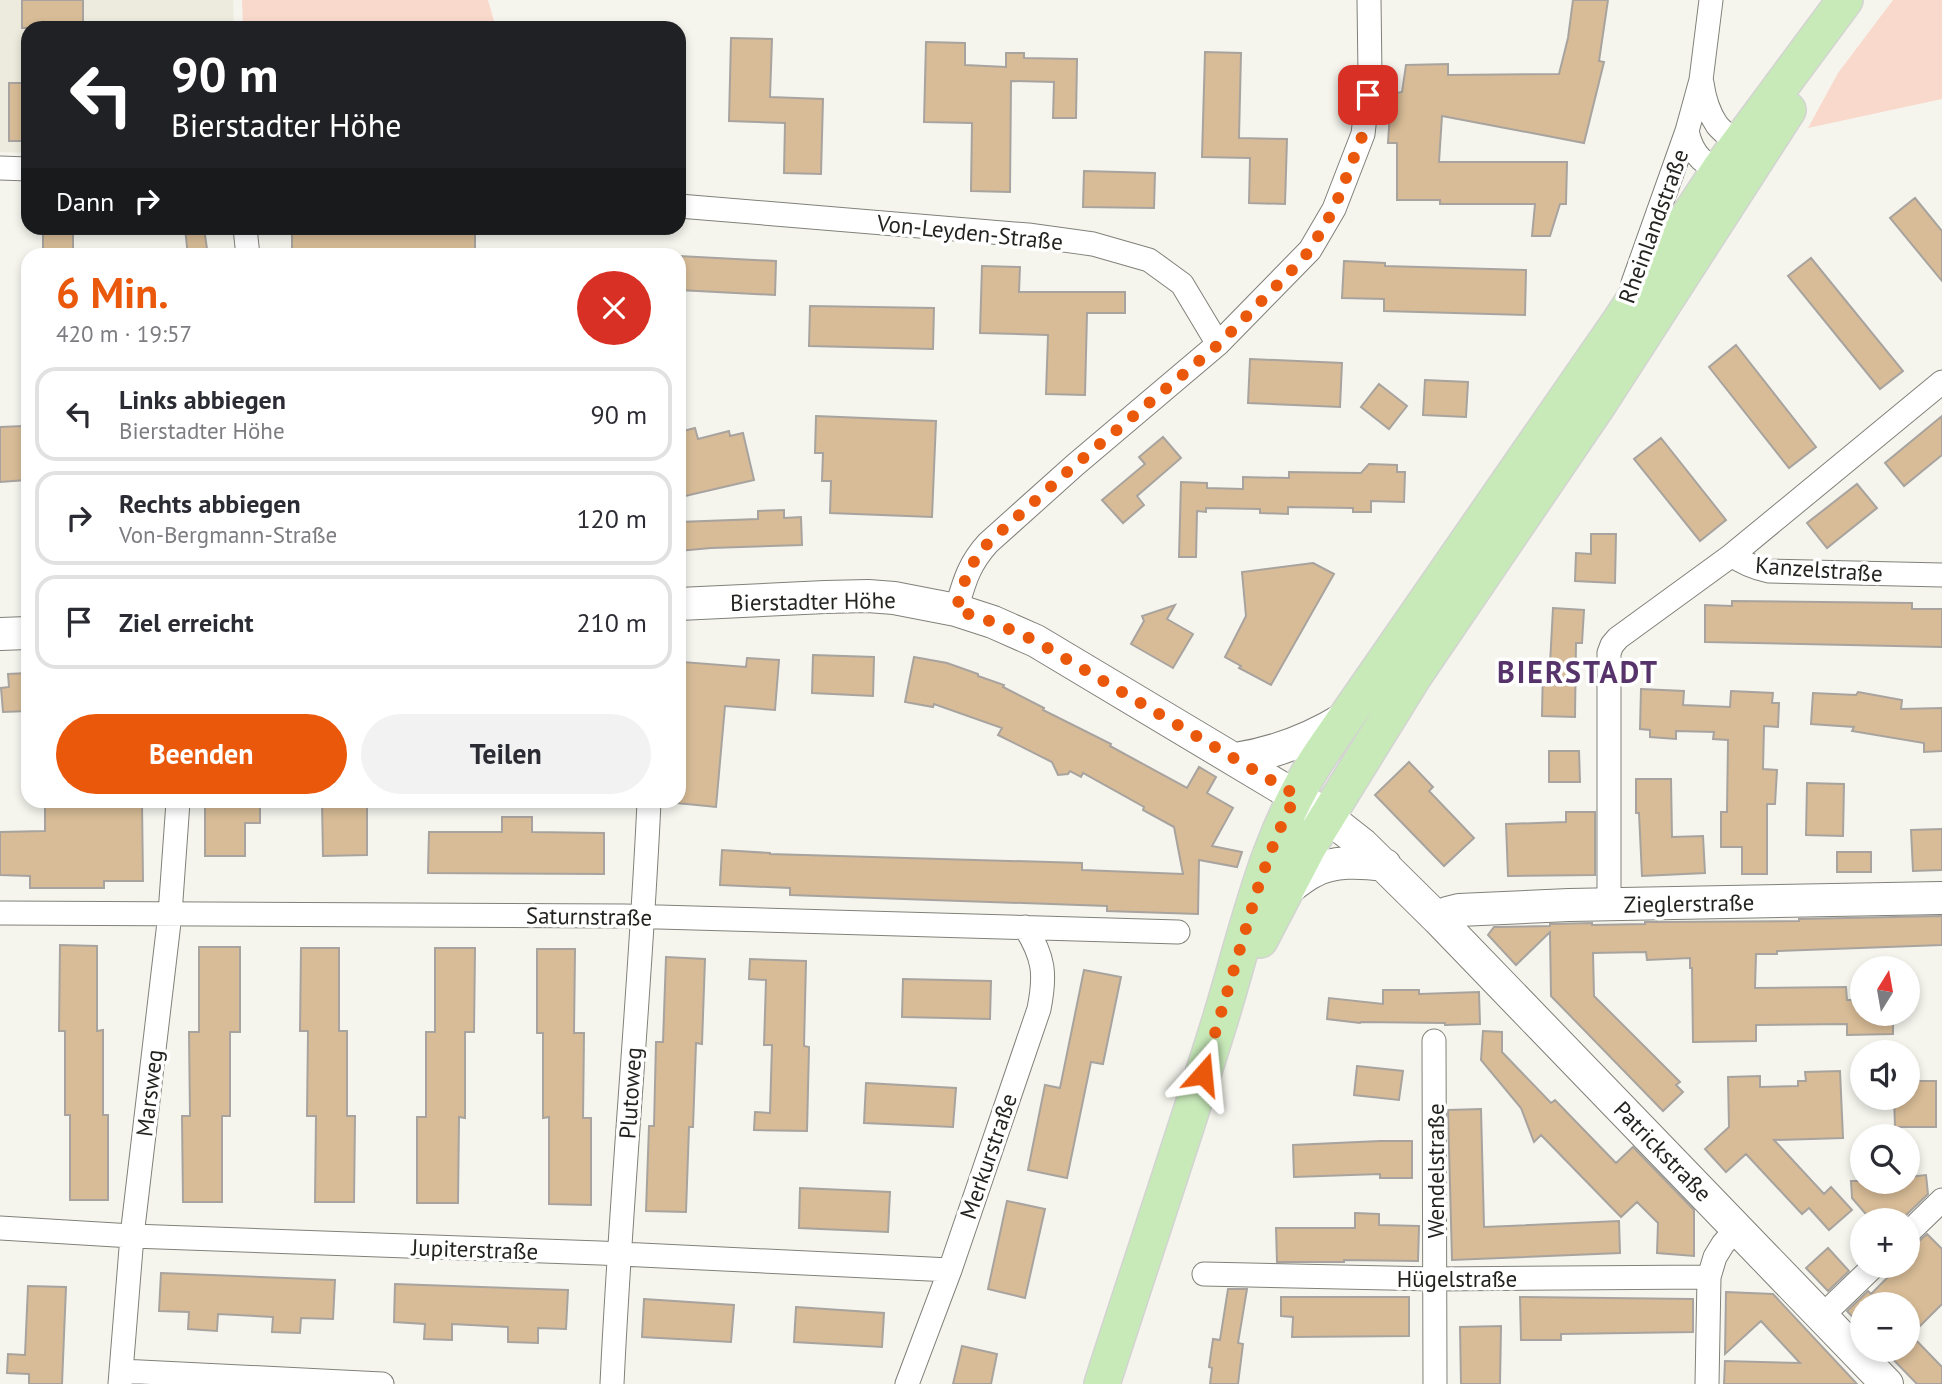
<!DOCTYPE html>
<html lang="de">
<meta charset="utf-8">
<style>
body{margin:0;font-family:"PT Sans",sans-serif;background:#f2f2f3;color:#2b2b33;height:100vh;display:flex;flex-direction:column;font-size:26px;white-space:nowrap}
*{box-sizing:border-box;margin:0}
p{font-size:23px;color:#7c7c81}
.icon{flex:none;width:38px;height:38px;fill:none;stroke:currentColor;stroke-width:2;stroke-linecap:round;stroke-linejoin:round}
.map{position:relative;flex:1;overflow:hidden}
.panel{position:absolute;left:21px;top:248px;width:665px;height:560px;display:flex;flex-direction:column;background:#fff;border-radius:21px;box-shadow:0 4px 10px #0003}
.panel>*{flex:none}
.top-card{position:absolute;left:21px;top:21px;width:665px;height:214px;border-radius:21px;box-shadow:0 4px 10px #0003;background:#202124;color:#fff;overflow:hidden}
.needle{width:46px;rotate:11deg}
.buttons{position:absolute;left:1850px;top:956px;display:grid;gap:14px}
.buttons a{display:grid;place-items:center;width:70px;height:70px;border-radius:50%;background:#fff;box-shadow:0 4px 10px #0003;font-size:35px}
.pin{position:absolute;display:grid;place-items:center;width:60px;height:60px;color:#fff;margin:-30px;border-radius:14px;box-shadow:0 4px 10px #0006}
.me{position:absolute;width:77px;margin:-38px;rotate:18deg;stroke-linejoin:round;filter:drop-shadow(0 0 5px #0008)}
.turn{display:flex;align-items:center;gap:24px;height:147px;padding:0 35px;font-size:32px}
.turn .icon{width:91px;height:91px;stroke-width:2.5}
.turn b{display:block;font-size:49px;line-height:60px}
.then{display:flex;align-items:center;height:66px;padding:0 35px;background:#0003;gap:14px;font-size:26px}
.round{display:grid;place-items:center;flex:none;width:74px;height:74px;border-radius:37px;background:#f2f2f3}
.summary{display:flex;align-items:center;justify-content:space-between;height:119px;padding:0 35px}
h1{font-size:42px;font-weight:600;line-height:52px;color:#ea580c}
.cta{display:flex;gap:14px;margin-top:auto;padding:14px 35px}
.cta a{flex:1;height:80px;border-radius:42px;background:#ea580c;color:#fff;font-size:28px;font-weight:600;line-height:80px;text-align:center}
.cta a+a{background:#f2f2f3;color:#2b2b33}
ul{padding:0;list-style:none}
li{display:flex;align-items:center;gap:21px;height:94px;margin:0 14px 10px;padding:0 21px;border:4px solid #e1e1e2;border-radius:21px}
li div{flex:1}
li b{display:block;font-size:26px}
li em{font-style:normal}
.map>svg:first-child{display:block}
.built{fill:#ecebdd}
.green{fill:#f9d9cb}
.building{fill:#d8bc97;stroke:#a8a39e;stroke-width:2}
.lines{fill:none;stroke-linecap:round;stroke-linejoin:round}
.street-casing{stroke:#81817a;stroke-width:25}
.secondary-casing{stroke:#81817a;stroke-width:34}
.primary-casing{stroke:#d3d3d2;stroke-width:38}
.street{stroke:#fff;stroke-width:23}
.secondary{stroke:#fff;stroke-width:32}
.primary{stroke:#c8eab9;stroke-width:35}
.route{stroke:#ea580c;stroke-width:12;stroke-dasharray:0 21.6}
.labels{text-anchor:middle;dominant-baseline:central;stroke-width:7;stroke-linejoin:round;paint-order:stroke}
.street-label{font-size:23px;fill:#232320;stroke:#fff}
.district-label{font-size:30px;font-weight:bold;letter-spacing:2px;fill:#57336b;stroke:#fff}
</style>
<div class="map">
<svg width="1942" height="1384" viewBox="0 0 1942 1384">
<rect width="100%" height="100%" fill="#f5f5ee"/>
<!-- built -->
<path class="built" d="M0,0H233L234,28H28V153L0,152Z"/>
<!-- green -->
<path class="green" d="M242,0H488L496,28H243Z
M1893,0H1942V99L1808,128L1838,73Z"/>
<!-- building -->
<path class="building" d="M22,0H83V28H22Z
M1573,0H1608L1599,61L1604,62L1584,143L1442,116L1439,162H1567L1566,204H1560L1550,236H1532L1535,204H1440V200H1397V143H1388L1391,94L1402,92L1406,65L1448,64V75L1559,74L1568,38Z
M731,38L772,39L770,97L823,99L821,174L784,173L785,123L729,121Z
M926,42L965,43V65L1006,67V53H1024V58L1077,59L1076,118H1053L1054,82L1011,81L1010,192L971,191L972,123L924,122Z
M1205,52L1241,53L1239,138L1287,139L1285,204L1249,203L1250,158L1202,157Z
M9,83H28V141H9Z
M1084,171L1155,173L1154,208L1083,207Z
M1915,198L1942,231V281L1890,218Z
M43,228H73V256H43Z
M185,228H204L208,256H188Z
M292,228H475V256H292Z
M679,256L776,261L775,295L679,290Z
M1811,258L1903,371L1880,389L1788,276Z
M1344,261L1385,263V266L1526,270L1525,315L1384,311V299L1342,298Z
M982,266L1020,267L1019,292H1125V313H1087L1085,395L1046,394L1048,335L980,333Z
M810,306L934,308L933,349L809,346Z
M1736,345L1816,447L1789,468L1709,367Z
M1250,359L1342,363L1340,407L1248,403Z
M1425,380L1468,382L1466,417L1423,415Z
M1379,384L1407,406L1389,429L1361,407Z
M816,416L936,421L932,517L830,513L831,481H822L823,453H815Z
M1942,416V455L1904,486L1885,463Z
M22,426L26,480L0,482V427Z
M695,428L698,439L729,431L730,436L743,433L754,480L685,496L679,472V432Z
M1163,437L1181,458L1137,496L1144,505L1123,523L1102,500L1145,464L1139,457Z
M1661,438L1726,520L1700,541L1634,459Z
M1369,464L1397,465V472H1405L1404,502L1371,501V512H1353V508L1288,507V514L1260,513V509L1206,508V512L1197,511L1196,557H1179L1181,482L1207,483V488L1243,489V477L1289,478V472L1361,473Z
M1857,484L1877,508L1827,548L1807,523Z
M784,510V518L801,517L802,545L711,548L679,551V522L758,519V511Z
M1591,534H1616L1615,583L1575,581L1576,553L1591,554Z
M1313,563L1334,574L1271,685L1239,668L1241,666L1225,657L1246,616L1242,572Z
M1732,601L1912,603V609H1942V647L1705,642V605L1732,606Z
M1175,605L1167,619L1193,634L1173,668L1131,644L1144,621L1142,616Z
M1553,608L1584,610L1582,643H1576L1575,717L1542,716L1543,664H1550Z
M813,655L874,657L873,696L812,693Z
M914,657L947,663L978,674V676L1004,685L1003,687L1044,708L1043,710L1111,744L1110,746L1187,788L1199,767L1216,777L1207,793L1233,808L1212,846L1242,852L1237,867L1199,860L1198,914L1107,911V906L790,895V888L720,885L722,850L770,853V854L1082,863V870L1183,874L1174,827L1143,810L1144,807L1083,773L1081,777L1070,771L1068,774L1058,775L1052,762L998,735L1002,728L934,704L933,707L905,702Z
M747,658L779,660L775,710L725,706L716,807L677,803L679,802L681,754L680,753L684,694H681L683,662L746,667Z
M28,673V711L3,712L1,688L9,687L8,674Z
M1641,689L1684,691L1683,705L1730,707L1731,691L1773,693L1772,703H1779L1778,727L1764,726L1763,769L1777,770L1775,804H1767V874H1742V847H1721V812H1727L1728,740L1713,739L1714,732L1676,731V739L1650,737V730L1640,729Z
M1858,692L1902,700L1901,709L1942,708V751L1924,752V743L1852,731L1854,727L1811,724L1813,693L1856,695Z
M1549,751H1579L1580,782H1549Z
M1409,762L1433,787L1429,791L1474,838L1444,866L1375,795Z
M1636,779H1671L1672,837L1703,836L1705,873L1642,876L1639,813H1636Z
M1807,783L1844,784L1843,836L1806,835Z
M45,802H142L143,881H104V888H30V876L0,875V832L45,831Z
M205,802H245V803L260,804V823H245V856H205Z
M322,802H367V855L323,856Z
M1566,812H1595V875L1508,876L1506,824L1566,822Z
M502,817H532V832L604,833V874L428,873L429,832H502Z
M1942,829V870L1913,871L1911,830Z
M1837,852H1871V872H1837Z
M1942,916V945L1777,951V954H1756L1755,988L1846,987L1847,1000H1862V1013H1893V1034L1847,1035V1024L1756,1025V1041L1693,1042L1692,968H1690V958L1647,960L1646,952L1593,953L1594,996L1680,1082L1676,1085L1683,1092L1663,1111L1551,996L1550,932L1516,965L1488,935L1494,927L1550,926V924L1592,923V925L1645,924V922H1656L1799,921V919Z
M60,945L97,946V1031L103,1030V1115H108V1200H70V1115H65V1031H59Z
M199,947H240V1032H230V1116H222V1202H183L182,1116H190L189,1032H199Z
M301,948H339V1031H347V1116H355L354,1202H315L316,1116H307L308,1031H300Z
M435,948H475L474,1032H465V1118L459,1117L458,1203H417V1117H426V1032H435Z
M537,949H575L574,1033H584L583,1118H591V1205L549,1204V1117L543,1118V1033H537Z
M666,957L705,959L702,1044L696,1043L693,1127H689L686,1212L646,1211L649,1126H654L656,1042H663Z
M750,959L806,961L804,1046L809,1047L807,1131L754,1130L755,1112L770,1113L772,1045H764L766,980L749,979Z
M1084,970L1121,977L1103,1064L1091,1062L1067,1178L1028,1170L1045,1085L1060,1088Z
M903,979L991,981L990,1019L902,1017Z
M1383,990H1419V994L1479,992L1480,1024L1445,1025V1023L1361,1022L1360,1023L1327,1019L1329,998L1383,1004Z
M1483,1031L1502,1032V1052L1551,1103L1555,1100L1616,1163L1633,1147L1694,1210V1256L1657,1253L1658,1223L1637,1202L1621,1217L1541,1135L1534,1142L1521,1108L1481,1060Z
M1357,1066L1403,1071L1399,1100L1354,1095Z
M1840,1071L1843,1138L1774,1140L1824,1194L1831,1187L1852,1210L1829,1230L1809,1208L1802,1214L1746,1154L1726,1172L1705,1149L1729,1127L1728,1077L1760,1076V1087L1798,1086V1081H1806L1805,1072Z
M1910,1081H1936V1127H1895L1894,1097L1910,1096Z
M866,1083L956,1088L953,1127L864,1123Z
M1481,1109L1484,1227L1619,1221L1620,1253L1452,1260L1448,1110Z
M1380,1141H1412V1178H1380V1174L1294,1177L1293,1145Z
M1926,1175L1928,1194L1901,1220H1871L1852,1198L1851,1181H1908V1177Z
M800,1188L890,1192L888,1232L799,1228Z
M1007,1201L1045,1209L1025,1298L988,1289Z
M1355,1213L1379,1214V1225L1419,1226L1418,1261L1344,1260V1262H1277L1276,1228H1355Z
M1927,1234L1942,1249V1304L1911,1335L1942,1367V1384H1917L1883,1349H1908V1304H1862V1327L1847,1311L1868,1291L1871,1294L1900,1265H1908V1247L1917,1243Z
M1828,1248L1849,1271L1828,1291L1806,1268Z
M161,1273L335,1280L333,1319L301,1318L300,1333L272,1332L273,1317L218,1314L217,1331L188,1329L189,1312L159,1311Z
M395,1284L568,1290L566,1329L538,1328V1343L508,1342V1327L452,1324V1340L424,1339L425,1324L394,1322Z
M28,1286L66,1287L62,1384H29V1374L7,1373L8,1354L25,1355Z
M1228,1289H1247L1238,1343L1243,1344L1238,1384H1210L1212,1368L1209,1367L1213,1339L1220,1340Z
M1726,1292L1773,1294L1857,1384H1724L1725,1361L1800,1363L1761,1321L1725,1354Z
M1281,1297H1409V1336L1292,1337L1293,1317L1281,1316Z
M1520,1297L1693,1299V1332L1561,1334V1340H1521Z
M644,1299L734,1305L731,1342L642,1337Z
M796,1307L884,1313L882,1347L794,1342Z
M1501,1326L1500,1384H1461L1460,1327Z
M962,1346L997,1354L991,1384H953Z"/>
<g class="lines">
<!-- street casing -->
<g class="street-casing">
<path id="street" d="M1702,83C1704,98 1708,112 1717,125C1726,136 1737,140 1744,153
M1687,131C1693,158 1705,165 1729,174
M0,168L28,169
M679,206L1028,235L1093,244L1149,260L1182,284L1218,344
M245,228L248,256
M1633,283L1687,131L1701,80L1711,0
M1732,555L1942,382
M956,610C964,583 968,565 988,543L1075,465L1218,344L1310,250L1334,209L1363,134L1370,74L1369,0
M1609,905V653L1612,645L1618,638L1732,555C1744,564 1755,568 1769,571L1942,575
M0,913L624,916L1178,932
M1434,1041L1435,1384
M0,1228L132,1236L600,1253L950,1270
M1908,1233L1942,1200
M1204,1274L1435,1279L1709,1277
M1822,1316L1875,1265
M121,1371L382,1384
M120,1384L132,1236L170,914L178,802
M612,1384C621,1190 640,996 649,802
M907,1384L950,1270L1039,1009C1046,974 1044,957 1025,927
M1707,1384L1709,1277L1715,1257L1723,1244L1737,1228"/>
</g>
<!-- secondary casing -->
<g class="secondary-casing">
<path id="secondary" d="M679,604L825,597L868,596L894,598L956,610L993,622L1036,641L1320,811L1362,844L1438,919L1887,1384
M0,634L28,633
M1235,759C1275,753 1311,739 1345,718
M1284,892C1293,885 1302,877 1312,872C1333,860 1361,862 1385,865
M1438,919L1447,913L1459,910L1569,905L1942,898"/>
</g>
<!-- primary casing -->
<g class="primary-casing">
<path id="primary" d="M1260,940L1309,846L1414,676L1600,402L1788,110
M1102,1384C1140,1266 1180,1148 1217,1030C1247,935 1265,836 1322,752L1620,321L1719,170L1845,0"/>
</g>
<!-- street -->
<use href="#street" class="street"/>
<!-- secondary -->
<use href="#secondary" class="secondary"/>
<!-- primary -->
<use href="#primary" class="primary"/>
</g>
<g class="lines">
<!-- route -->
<path class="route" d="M1203,1074L1260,881L1277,835L1296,795L1036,641L993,622L956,610C964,582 968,565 988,543L1075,465L1218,345L1297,265L1310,250L1334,209L1363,134L1368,95"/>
</g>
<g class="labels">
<!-- street labels -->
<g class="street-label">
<text transform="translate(1653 226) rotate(-70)">Rheinlandstraße</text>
<text transform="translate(970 232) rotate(6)">Von-Leyden-Straße</text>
<text transform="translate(1819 569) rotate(4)">Kanzelstraße</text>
<text transform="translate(813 601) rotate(-1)">Bierstadter Höhe</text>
<text transform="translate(1689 903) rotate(-1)">Zieglerstraße</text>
<text transform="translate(589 916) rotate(1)">Saturnstraße</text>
<text transform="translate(149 1093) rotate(-83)">Marsweg</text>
<text transform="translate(630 1093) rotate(-86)">Plutoweg</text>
<text transform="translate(1663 1151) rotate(46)">Patrickstraße</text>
<text transform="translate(988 1156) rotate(-71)">Merkurstraße</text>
<text transform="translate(1435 1171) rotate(-90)">Wendelstraße</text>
<text transform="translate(475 1249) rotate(2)">Jupiterstraße</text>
<text x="1457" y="1278">Hügelstraße</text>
</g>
<!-- district labels -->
<g class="district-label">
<text x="1578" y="671">BIERSTADT</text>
</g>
</g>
</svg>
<div class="buttons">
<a><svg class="needle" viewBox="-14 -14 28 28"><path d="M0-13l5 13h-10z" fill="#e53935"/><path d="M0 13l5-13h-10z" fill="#7c7c81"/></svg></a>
<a><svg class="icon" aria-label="sound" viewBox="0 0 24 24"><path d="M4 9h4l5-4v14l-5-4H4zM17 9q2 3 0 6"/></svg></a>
<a><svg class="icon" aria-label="search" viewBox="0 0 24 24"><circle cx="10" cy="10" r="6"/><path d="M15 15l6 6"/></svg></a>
<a>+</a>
<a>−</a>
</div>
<div class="pin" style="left:1368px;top:95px;background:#d93025"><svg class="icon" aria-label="arrive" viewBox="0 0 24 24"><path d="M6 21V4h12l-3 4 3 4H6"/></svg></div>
<svg class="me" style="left:1203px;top:1074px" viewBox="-20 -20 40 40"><path d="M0-17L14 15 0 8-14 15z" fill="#ea580c" stroke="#fff" stroke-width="4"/></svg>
<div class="top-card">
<div class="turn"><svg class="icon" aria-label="left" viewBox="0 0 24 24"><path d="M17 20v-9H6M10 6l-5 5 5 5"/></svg><div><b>90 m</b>Bierstadter Höhe</div></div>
<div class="then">Dann<svg class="icon" aria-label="right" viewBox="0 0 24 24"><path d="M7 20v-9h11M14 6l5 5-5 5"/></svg></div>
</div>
<section class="panel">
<div class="summary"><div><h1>6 Min.</h1><p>420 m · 19:57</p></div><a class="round" style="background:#d93025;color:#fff"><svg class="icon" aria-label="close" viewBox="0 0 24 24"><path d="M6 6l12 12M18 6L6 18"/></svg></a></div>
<ul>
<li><svg class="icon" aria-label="left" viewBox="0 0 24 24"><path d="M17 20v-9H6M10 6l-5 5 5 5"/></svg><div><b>Links abbiegen</b><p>Bierstadter Höhe</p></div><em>90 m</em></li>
<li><svg class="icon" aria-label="right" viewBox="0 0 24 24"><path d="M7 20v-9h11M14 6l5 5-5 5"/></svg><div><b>Rechts abbiegen</b><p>Von-Bergmann-Straße</p></div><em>120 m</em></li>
<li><svg class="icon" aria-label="arrive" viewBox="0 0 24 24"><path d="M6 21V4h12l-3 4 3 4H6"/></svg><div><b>Ziel erreicht</b></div><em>210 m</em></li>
</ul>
<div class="cta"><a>Beenden</a><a>Teilen</a></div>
</section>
</div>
